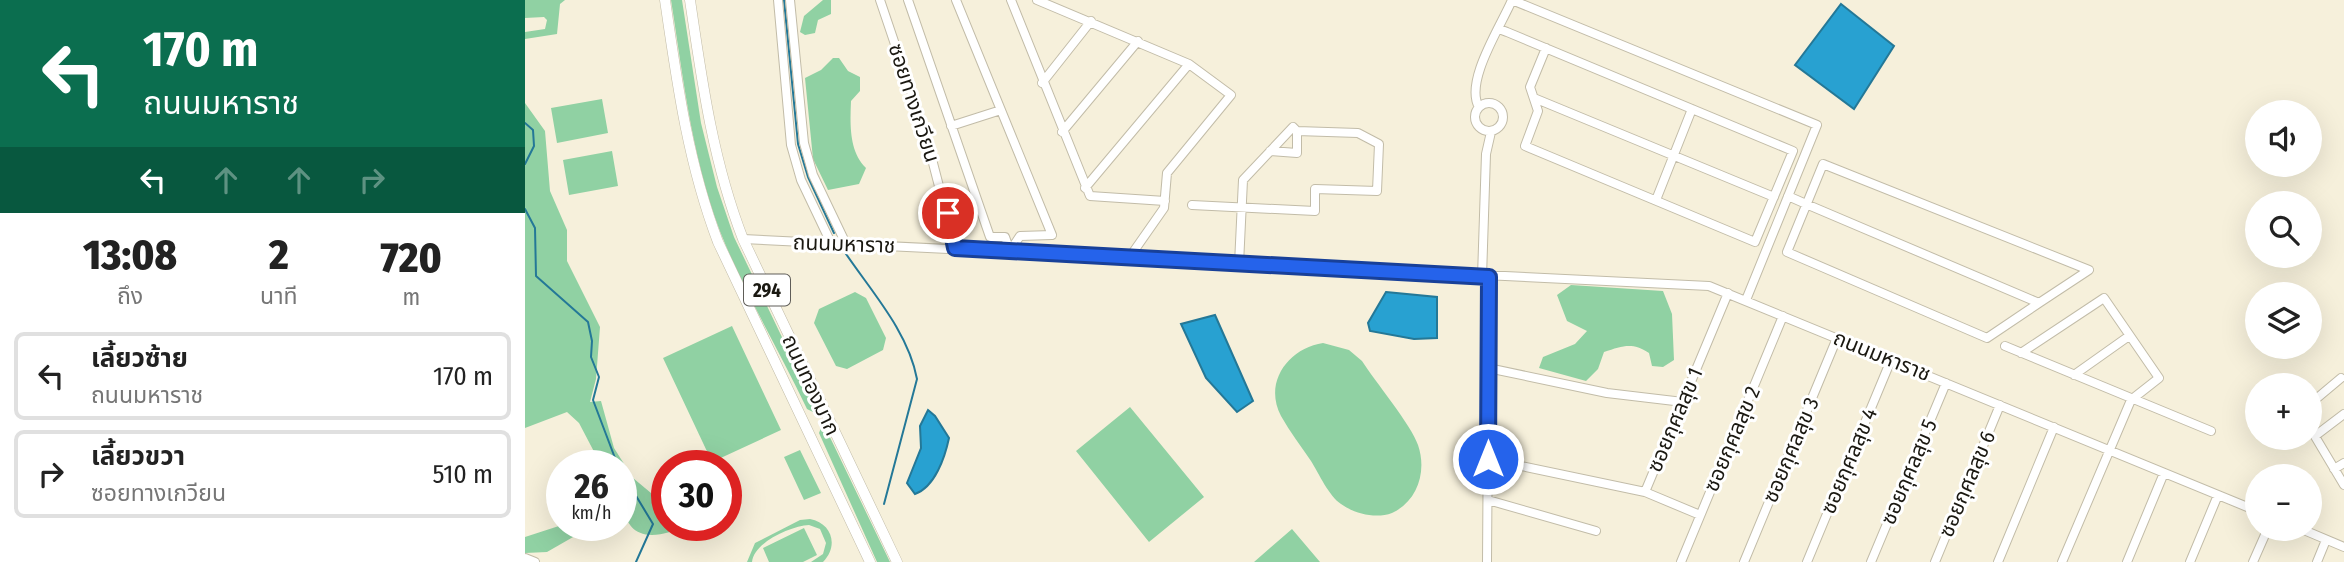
<!DOCTYPE html>
<html lang="th">
<meta charset="utf-8">
<style>
body{margin:0;font-family:"Fira Sans Condensed","Noto Sans Thai",sans-serif;background:#f2f2f2;color:#222;height:100vh;display:flex;flex-direction:column;font-size:26px;white-space:nowrap}
*{box-sizing:border-box;margin:0}
p{font-size:23px;color:#767676}
.icon{flex:none;width:38px;height:38px;fill:none;stroke:currentColor;stroke-width:2;stroke-linecap:round;stroke-linejoin:round}
.map{position:relative;flex:1;overflow:hidden}
.side{display:flex;flex-direction:column;background:#fff;width:525px}
.side>*{flex:none}
.top-card{background:#0b6e4f;color:#fff;overflow:hidden}
.buttons{position:absolute;left:1720px;top:100px;display:grid;gap:14px}
.buttons a{display:grid;place-items:center;width:77px;height:77px;border-radius:50%;background:#fff;box-shadow:0 7px 28px #0002;font-size:35px}
.speed{position:absolute;left:21px;top:450px;display:flex;gap:14px;font-size:35px;font-weight:700;text-align:center}
.speed>*{display:grid;place-content:center;width:91px;height:91px;border-radius:50%;background:#fff;box-shadow:0 7px 28px #0002;line-height:1}
.speed small{font-size:18px;font-weight:400}
.speed .limit{border:10px solid #d22;background:#fff;color:#111}
.pin{position:absolute;display:grid;place-items:center;width:60px;height:60px;color:#fff;margin:-30px;border:4px solid #fff;border-radius:50%;box-shadow:0 2px 7px #0007}
.me{position:absolute;width:77px;margin:-38px;rotate:0deg;stroke-linejoin:round;filter:drop-shadow(0 0 5px #0008)}
.turn{display:flex;align-items:center;gap:24px;height:147px;padding:0 28px;font-size:32px}
.turn .icon{width:91px;height:91px;stroke-width:2.5}
.turn b{display:block;font-size:49px;line-height:60px}
.lanes{display:flex;align-items:center;height:66px;padding:0 28px;background:#0003;justify-content:center;gap:35px;direction:ltr}
.lanes .off{opacity:.35}
.eta{display:flex;justify-content:space-evenly;align-items:center;height:119px;text-align:center}
.eta b{font-size:42px;font-weight:800;line-height:49px}
ul{padding:0;list-style:none}
li{display:flex;align-items:center;gap:21px;height:88px;margin:0 14px 10px;padding:0 14px;border:4px solid #e0e0e0;border-radius:10px}
li div{flex:1}
li b{display:block;font-size:26px}
li em{font-style:normal}
main{display:flex;flex:1;min-height:0}
.map>svg:first-child{display:block}
.green{fill:#90d1a3}
.water{fill:#28a1d1;stroke:#247897;stroke-width:2}
.lines{fill:none;stroke-linecap:round;stroke-linejoin:round}
.stream{stroke:#247897;stroke-width:2}
.minor-casing{stroke:#c2bca8;stroke-width:10}
.major-casing{stroke:#c2bca8;stroke-width:11}
.minor{stroke:#fff;stroke-width:8}
.major{stroke:#fff;stroke-width:10}
.route-casing{stroke:#184099;stroke-width:18}
.route{stroke:#2563eb;stroke-width:12}
.labels{text-anchor:middle;dominant-baseline:central;stroke-width:6;stroke-linejoin:round;paint-order:stroke}
.shield{fill:#fff;stroke:#5f5d58;stroke-width:2}
.shield-label{font-size:19px;font-weight:bold;fill:#1a1811}
.street-label{font-size:21px;fill:#1a1811;stroke:#fff}
</style>
<main>
<section class="side">
<div class="top-card">
<div class="turn"><svg class="icon" aria-label="left" viewBox="0 0 24 24"><path d="M17 20v-9H6M10 6l-5 5 5 5"/></svg><div><b>170 m</b>ถนนมหาราช</div></div>
<div class="lanes"><svg class="icon" aria-label="left" viewBox="0 0 24 24"><path d="M17 20v-9H6M10 6l-5 5 5 5"/></svg><svg class="icon off" aria-label="ahead" viewBox="0 0 24 24"><path d="M12 20V5M6 11l6-6 6 6"/></svg><svg class="icon off" aria-label="ahead" viewBox="0 0 24 24"><path d="M12 20V5M6 11l6-6 6 6"/></svg><svg class="icon off" aria-label="right" viewBox="0 0 24 24"><path d="M7 20v-9h11M14 6l5 5-5 5"/></svg></div>
</div>
<div class="eta">
<div><b>13:08</b><p>ถึง</p></div>
<div><b>2</b><p>นาที</p></div>
<div><b>720</b><p>m</p></div>
</div>
<ul>
<li><svg class="icon" aria-label="left" viewBox="0 0 24 24"><path d="M17 20v-9H6M10 6l-5 5 5 5"/></svg><div><b>เลี้ยวซ้าย</b><p>ถนนมหาราช</p></div><em>170 m</em></li>
<li><svg class="icon" aria-label="right" viewBox="0 0 24 24"><path d="M7 20v-9h11M14 6l5 5-5 5"/></svg><div><b>เลี้ยวขวา</b><p>ซอยทางเกวียน</p></div><em>510 m</em></li>
</ul>
</section>
<div class="map">
<svg width="1819" height="562" viewBox="0 0 1819 562">
<rect width="100%" height="100%" fill="#f6f0db"/>
<!-- green -->
<path class="green" d="M0,0H40L35,4L32,34L0,39V32L20,29L22,20L19,17L0,18Z
M146,0H157L176,123L192,187L209,237L290,406L288,412L282,409C256,354 225,302 201,246C168,168 159,83 146,0Z
M298,0H306V14L293,20L290,33L280,35L275,32L279,16Z
M308,58H314L323,71L335,77V91L326,101C325,124 324,152 341,168L334,184L303,190L288,159L280,78L296,70Z
M77,99L83,133L32,143L26,108Z
M0,103L20,131L25,191L42,230V261L75,327L71,379L65,402L76,401L89,448L108,478L138,503L145,532C93,547 96,501 96,466L76,465L54,423L42,412L0,428Z
M87,151L93,186L44,195L38,160Z
M1046,285L1138,291L1147,314L1149,360L1138,367L1127,366L1124,353C1107,342 1098,346 1079,352L1073,369L1061,381L1014,368L1018,357L1050,344L1062,331L1042,321L1032,295Z
M330,292L341,298L361,338L358,350L322,369L311,366L289,323L294,309Z
M207,326L256,430L187,462L138,358Z
M798,343L824,350L837,361C849,380 887,426 893,445C902,471 893,501 867,513C851,519 830,514 816,504C804,496 794,474 786,461C776,446 765,432 756,416C738,382 764,348 798,343Z
M605,407L679,497L624,542L551,451Z
M296,428L301,429L365,562H352L294,433Z
M275,450L296,493L279,500L259,457Z
M285,519C307,523 314,546 298,562H286L298,554L301,543L295,529L284,525C266,526 229,542 227,562H222L230,543L275,520Z
M37,525H69L22,552L0,553V537Z
M279,528L292,555L278,562H244L238,548Z
M767,529L795,562H729Z"/>
<!-- water -->
<path class="water" d="M1316,4L1369,46L1329,109L1270,65Z
M861,292L912,297V338L889,339L845,331L843,323Z
M690,315L728,401L712,412L681,378L656,324Z
M403,410L410,416L424,438C420,457 410,487 390,494L382,483L396,448L395,426Z"/>
<g class="lines">
<!-- stream -->
<path class="stream" d="M259,0L273,144L283,177L309,233
M0,123L8,130L9,146L0,164
M0,209L10,228L11,276L63,322L67,341L66,357L74,377L68,400L93,466
M317,248C344,289 383,330 392,379L359,504
M96,471L128,524L111,562"/>
<!-- minor casing -->
<g class="minor-casing">
<path id="minor" d="M253,0L266,145L276,180L306,243
M265,0L279,143L288,175L321,244
M355,0L401,136L430,248
M383,0L465,237H480L485,251
M431,0L527,235L495,236L485,251
M486,0L565,196L640,201
M512,0L664,64L706,95L642,173L639,208L604,258
M974,29L982,32L1268,151L1230,242L1000,146L1013,111L1005,87L1021,48
M517,83L566,21
M1009,98L1249,197
M950 117a14 14 0 1 1 28 0a14 14 0 1 1-28 0Z
M954,107C939,82 976,26 987,0L1292,125L1221,300
M426,126L476,110
M537,132L613,41
M560,188L664,64
M1263,196L1281,204L1514,303L1462,338L1262,252L1298,164L1564,270L1514,303
M1131,200L1167,109
M667,205L790,211V189L852,191L854,144L833,133L772,131
M218,239L1184,286L1732,511
M714,264L718,180L768,127L772,131V153L745,151
M957,277L961,154L966,132
M1480,346L1686,431
M1496,353L1579,298L1634,378L1606,400L1537,562
M963,368L1082,393L1158,402
M1549,375L1604,336
M1785,404L1816,378
M1785,428L1819,485
M1790,436L1819,414
M963,459L1120,492
M1809,469L1819,463
M963,500L1071,531
M1175,515L1120,492L1203,293
M1774,528L1819,547
M0,558L10,562
M962,562L964,277
M1156,562L1258,316
M1219,562L1312,338
M1282,562L1366,360
M1346,562L1421,383
M1410,562L1475,405
M1473,562L1529,427
M1602,562L1639,473
M1665,562L1693,495
M1728,562L1743,528
M1792,562L1801,540"/>
</g>
<!-- major casing -->
<g class="major-casing">
<path id="major" d="M140,0C152,83 163,163 193,242L345,562
M165,0C177,82 188,162 218,239L372,562"/>
</g>
<!-- minor -->
<use href="#minor" class="minor"/>
<!-- major -->
<use href="#major" class="major"/>
</g>
<g class="lines">
<!-- route casing -->
<g class="route-casing">
<path id="route" d="M423,213L430,248L964,277L963,459"/>
</g>
<!-- route -->
<use href="#route" class="route"/>
</g>
<g class="labels">
<!-- shield labels -->
<rect class="shield" x="219" y="274.5" width="46" height="31" rx="5"/>
<g class="shield-label">
<text x="242" y="290">294</text>
</g>
<!-- street labels -->
<g class="street-label">
<text transform="translate(389 103) rotate(72)">ซอยทางเกวียน</text>
<text transform="translate(319 244) rotate(2)">ถนนมหาราช</text>
<text transform="translate(1357 356) rotate(22)">ถนนมหาราช</text>
<text transform="translate(286 385) rotate(65)">ถนนทองมาก</text>
<text transform="translate(1150 420) rotate(-67)">ซอยกุศลสุข 1</text>
<text transform="translate(1207 439) rotate(-67)">ซอยกุศลสุข 2</text>
<text transform="translate(1266 450) rotate(-67)">ซอยกุศลสุข 3</text>
<text transform="translate(1324 461) rotate(-67)">ซอยกุศลสุข 4</text>
<text transform="translate(1384 472) rotate(-67)">ซอยกุศลสุข 5</text>
<text transform="translate(1442 484) rotate(-67)">ซอยกุศลสุข 6</text>
</g>
</g>
</svg>
<div class="buttons">
<a><svg class="icon" aria-label="sound" viewBox="0 0 24 24"><path d="M4 9h4l5-4v14l-5-4H4zM17 9q2 3 0 6"/></svg></a>
<a><svg class="icon" aria-label="search" viewBox="0 0 24 24"><circle cx="10" cy="10" r="6"/><path d="M15 15l6 6"/></svg></a>
<a><svg class="icon" aria-label="layers" viewBox="0 0 24 24"><path d="M12 4l9 5-9 5-9-5zM3 14l9 5 9-5"/></svg></a>
<a>+</a>
<a>−</a>
</div>
<div class="speed"><div>26<small>km/h</small></div><div class="limit">30</div></div>
<div class="pin" style="left:423px;top:213px;background:#d93025"><svg class="icon" aria-label="arrive" viewBox="0 0 24 24"><path d="M6 21V4h12l-3 4 3 4H6"/></svg></div>
<svg class="me" style="left:963px;top:459px" viewBox="-20 -20 40 40"><circle r="17" fill="#2563eb" stroke="#fff" stroke-width="3"/><path d="M0-11L8 9 0 5-8 9z" fill="#fff"/></svg>
</div>
</main>
